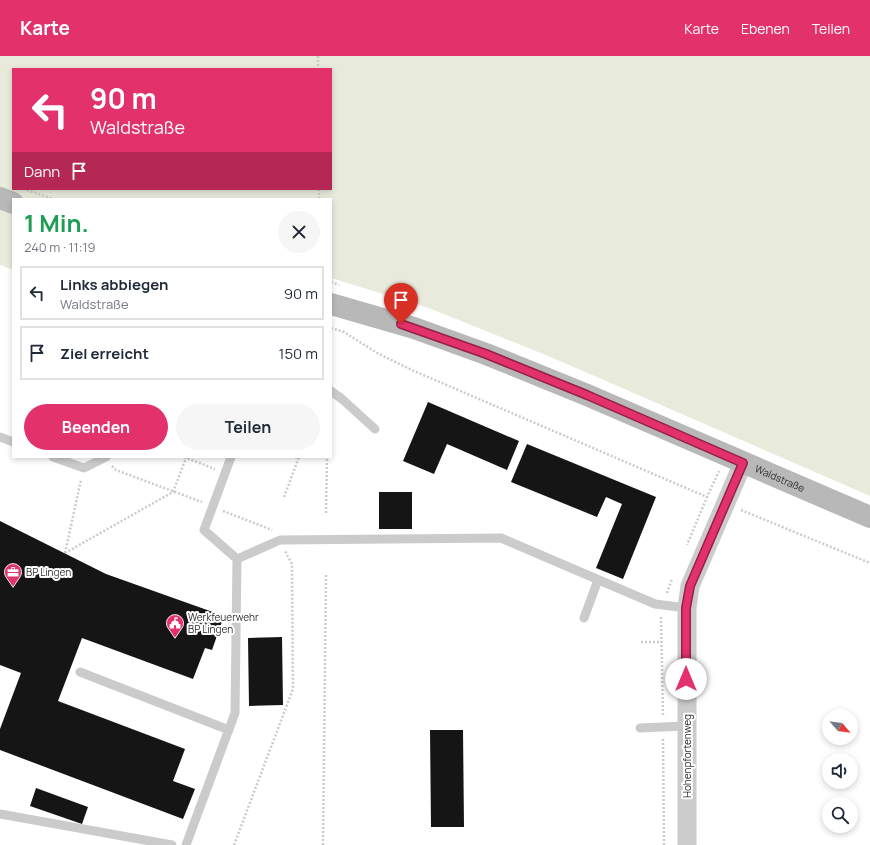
<!DOCTYPE html>
<html lang="de">
<meta charset="utf-8">
<style>
body{margin:0;font-family:Manrope,sans-serif;background:#f6f6f7;color:#1f2937;height:100vh;display:flex;flex-direction:column;font-size:15px;white-space:nowrap}
*{box-sizing:border-box;margin:0}
p{font-size:13px;color:#747a83}
.icon{flex:none;width:22px;height:22px;fill:none;stroke:currentColor;stroke-width:2;stroke-linecap:round;stroke-linejoin:round}
.map{position:relative;flex:1;overflow:hidden}
.side{position:absolute;left:12px;top:142px;width:320px;height:260px;display:flex;flex-direction:column;background:#fff;border-radius:0px;box-shadow:0 2px 6px #0003}
.side>*{flex:none}
.guide{position:absolute;left:12px;top:12px;width:320px;height:122px;border-radius:0px;box-shadow:0 2px 6px #0003;background:#e3326b;color:#fff;overflow:hidden}
.needle{width:26px;rotate:118deg}
.buttons{position:absolute;left:822px;top:653px;display:grid;gap:8px}
.buttons a{display:grid;place-items:center;width:36px;height:36px;border-radius:50%;background:#fff;box-shadow:0 2px 6px #0003;font-size:20px}
.pin{position:absolute;display:grid;place-items:center;width:34px;height:34px;color:#fff;margin:-41px -17px;border-radius:50% 50% 50% 0;rotate:-45deg;box-shadow:0 0 4px #0007}
.pin .icon{rotate:45deg}
.me{position:absolute;width:44px;margin:-22px;rotate:0deg;stroke-linejoin:round;filter:drop-shadow(0 0 3px #0008)}
.turn{display:flex;align-items:center;gap:14px;height:84px;padding:0 12px;font-size:18px}
.turn .icon{width:52px;height:52px;stroke-width:2.5}
.turn b{display:block;font-size:28px;line-height:34px}
.then{display:flex;align-items:center;height:38px;padding:0 12px;background:#0003;gap:8px;font-size:15px}
.round{display:grid;place-items:center;flex:none;width:42px;height:42px;border-radius:21px;background:#f6f6f7}
.headline{display:flex;align-items:center;justify-content:space-between;height:68px;padding:0 12px}
h1{font-size:24px;font-weight:700;line-height:30px;color:#1e9e55}
.action{display:flex;gap:8px;margin-top:auto;padding:8px 12px}
.action a{flex:1;height:46px;border-radius:24px;background:#e3326b;color:#fff;font-size:16px;font-weight:700;line-height:46px;text-align:center}
.action a+a{background:#f6f6f7;color:#1f2937}
ul{padding:0;list-style:none}
li{display:flex;align-items:center;gap:12px;height:54px;margin:0 8px 6px;padding:0 4px;border:2px solid #e0e1e3;border-radius:0px}
li div{flex:1}
li b{display:block;font-size:15px}
li em{font-style:normal}
header{display:flex;align-items:center;gap:24px;box-sizing:border-box;height:56px;padding:0 20px;background:#e3326b;color:#fff}
header strong{font-size:19px}
nav{display:flex;gap:22px;margin-inline-start:auto;font-size:14px}
.map>svg:first-child{display:block}
.green{fill:#e8ebdc;fill-rule:evenodd}
.building{fill:#151515}
.lines{fill:none;stroke-linecap:round;stroke-linejoin:round}
.path{stroke:#cbcbcb;stroke-width:2.5;stroke-dasharray:2 2;stroke-linecap:butt}
.lane{stroke:#cbcbcb;stroke-width:9}
.street{stroke:#cbcbcb;stroke-width:19}
.secondary{stroke:#b8b8b8;stroke-width:22}
.route-casing{stroke:#942046;stroke-width:10}
.route{stroke:#e3326b;stroke-width:7}
.labels{text-anchor:middle;dominant-baseline:central;stroke-width:4;stroke-linejoin:round;paint-order:stroke}
.street-label{font-size:10px;fill:#2e2e2e;stroke:#fff}
.poi-label{font-size:10px;fill:#2e2e2e;stroke:#fff;text-anchor:start}
</style>
<header>
<strong>Karte</strong>
<nav><a>Karte</a><a>Ebenen</a><a>Teilen</a></nav>
</header>
<div class="map">
<svg width="870" height="789" viewBox="0 0 870 789">
<rect width="100%" height="100%" fill="#fff"/>
<!-- green -->
<path class="green" d="M0,0H870V440L553,302L429,252L331,222V143H13V214L0,209ZM13,13H331V133H13Z"/>
<!-- building -->
<path class="building" d="M428,346L519,385L507,414L447,388L434,418L403,405Z
M527,388L656,441L623,523L596,512L622,448L606,441L597,461L511,426Z
M379,436H412V473H379Z
M0,465L106,518L224,560L212,594L205,592L193,623L82,582L58,645L185,693L173,725L195,733L183,763L0,694V673L21,617L0,609Z
M282,581L283,649L249,650L248,582Z
M430,674H463L464,771H431Z
M36,732L88,751L82,768L30,750Z"/>
<g class="lines">
<!-- path -->
<path class="path" d="M318,0V13
M319,133V143
M27,134L53,143
M331,226L339,229
M331,272L344,276L377,297L414,315L707,441L687,489
M184,401L215,413
M295,401L299,402
M112,410L116,414L202,446
M284,441L299,401
M708,441H707L719,415
M741,454L870,507
M223,455L272,474
M326,457L327,401
M65,497L173,436L186,402
M65,497L81,424
M667,537L672,523
M661,561L663,660
M641,586H662
M663,683L664,789
M234,789L293,633L292,508L285,495
M323,789L326,518"/>
<!-- lane -->
<path class="lane" d="M331,335L342,343L375,373
M0,381L13,386
M53,401L84,412L106,401
M237,503L280,484L501,482L655,548L687,552
M584,562L598,524
M80,616L229,674
M640,672L686,670
M0,758L172,789
M186,789L235,657L237,503L204,474L231,401"/>
<!-- street -->
<path class="street" d="M687,789V552L690,530L743,407"/>
<!-- secondary -->
<g class="secondary">
<path d="M0,142L13,147"/>
<path id="s1" d="M331,248L414,272L486,298L587,339L870,461"/>
</g>
</g>
<g class="lines">
<!-- route casing -->
<g class="route-casing">
<path id="route" d="M401,268L486,298L587,339L743,407L690,530L686,552V623"/>
</g>
<!-- route -->
<use href="#route" class="route"/>
</g>
<!-- icons -->
<defs>
<g id="office-pin" transform="scale(0.9)"><path d="M0 17L-7.5 6A9.5 9.5 0 1 1 7.5 6Z" fill="#e3326b" stroke="#fff"/><path d="M-6-3h4V-5.5h4V-3h4V5H-6ZM-1-4.5V-3h2v-1.5ZM-6 0V1H6V0Z" fill="#fff"/></g>
<g id="civic-pin" transform="scale(0.9)"><path d="M0 17L-7.5 6A9.5 9.5 0 1 1 7.5 6Z" fill="#e3326b" stroke="#fff"/><path d="M-.6-6.5H3V-4.5H.6V-3L4-1V1h2V6H-6V1h2V-1L-.6-3ZM-1.2 2.5V6h2.4V2.5Z" fill="#fff"/></g>
</defs>
<g fill-rule="evenodd">
<use href="#office-pin" x="13" y="516"/>
<use href="#civic-pin" x="175" y="567"/>
</g>
<g class="labels">
<!-- street labels -->
<g class="street-label">
<text stroke="none"><textPath href="#s1" startOffset="482">Waldstraße</textPath></text>
<text transform="translate(687 700) rotate(-90)">Hohenpfortenweg</text>
</g>
<!-- poi labels -->
<g class="poi-label">
<text x="26" y="516">BP Lingen</text>
<text x="188" y="561">Werkfeuerwehr<tspan x="188" dy="12">BP Lingen</tspan></text>
</g>
</g>
</svg>
<div class="buttons">
<a><svg class="needle" viewBox="-14 -14 28 28"><path d="M0-13l5 13h-10z" fill="#e53935"/><path d="M0 13l5-13h-10z" fill="#747a83"/></svg></a>
<a><svg class="icon" aria-label="sound" viewBox="0 0 24 24"><path d="M4 9h4l5-4v14l-5-4H4zM17 9q2 3 0 6"/></svg></a>
<a><svg class="icon" aria-label="search" viewBox="0 0 24 24"><circle cx="10" cy="10" r="6"/><path d="M15 15l6 6"/></svg></a>
</div>
<div class="pin" style="left:401px;top:268px;background:#d93025"><svg class="icon" aria-label="arrive" viewBox="0 0 24 24"><path d="M6 21V4h12l-3 4 3 4H6"/></svg></div>
<svg class="me" style="left:686px;top:623px" viewBox="-20 -20 40 40"><circle r="19" fill="#fff"/><path d="M0-13L10 11 0 6-10 11z" fill="#e3326b"/></svg>
<div class="guide">
<div class="turn"><svg class="icon" aria-label="left" viewBox="0 0 24 24"><path d="M17 20v-9H6M10 6l-5 5 5 5"/></svg><div><b>90 m</b>Waldstraße</div></div>
<div class="then">Dann<svg class="icon" aria-label="arrive" viewBox="0 0 24 24"><path d="M6 21V4h12l-3 4 3 4H6"/></svg></div>
</div>
<section class="side">
<div class="headline"><div><h1>1 Min.</h1><p>240 m · 11:19</p></div><a class="round"><svg class="icon" aria-label="close" viewBox="0 0 24 24"><path d="M6 6l12 12M18 6L6 18"/></svg></a></div>
<ul>
<li><svg class="icon" aria-label="left" viewBox="0 0 24 24"><path d="M17 20v-9H6M10 6l-5 5 5 5"/></svg><div><b>Links abbiegen</b><p>Waldstraße</p></div><em>90 m</em></li>
<li><svg class="icon" aria-label="arrive" viewBox="0 0 24 24"><path d="M6 21V4h12l-3 4 3 4H6"/></svg><div><b>Ziel erreicht</b></div><em>150 m</em></li>
</ul>
<div class="action"><a>Beenden</a><a>Teilen</a></div>
</section>
</div>
